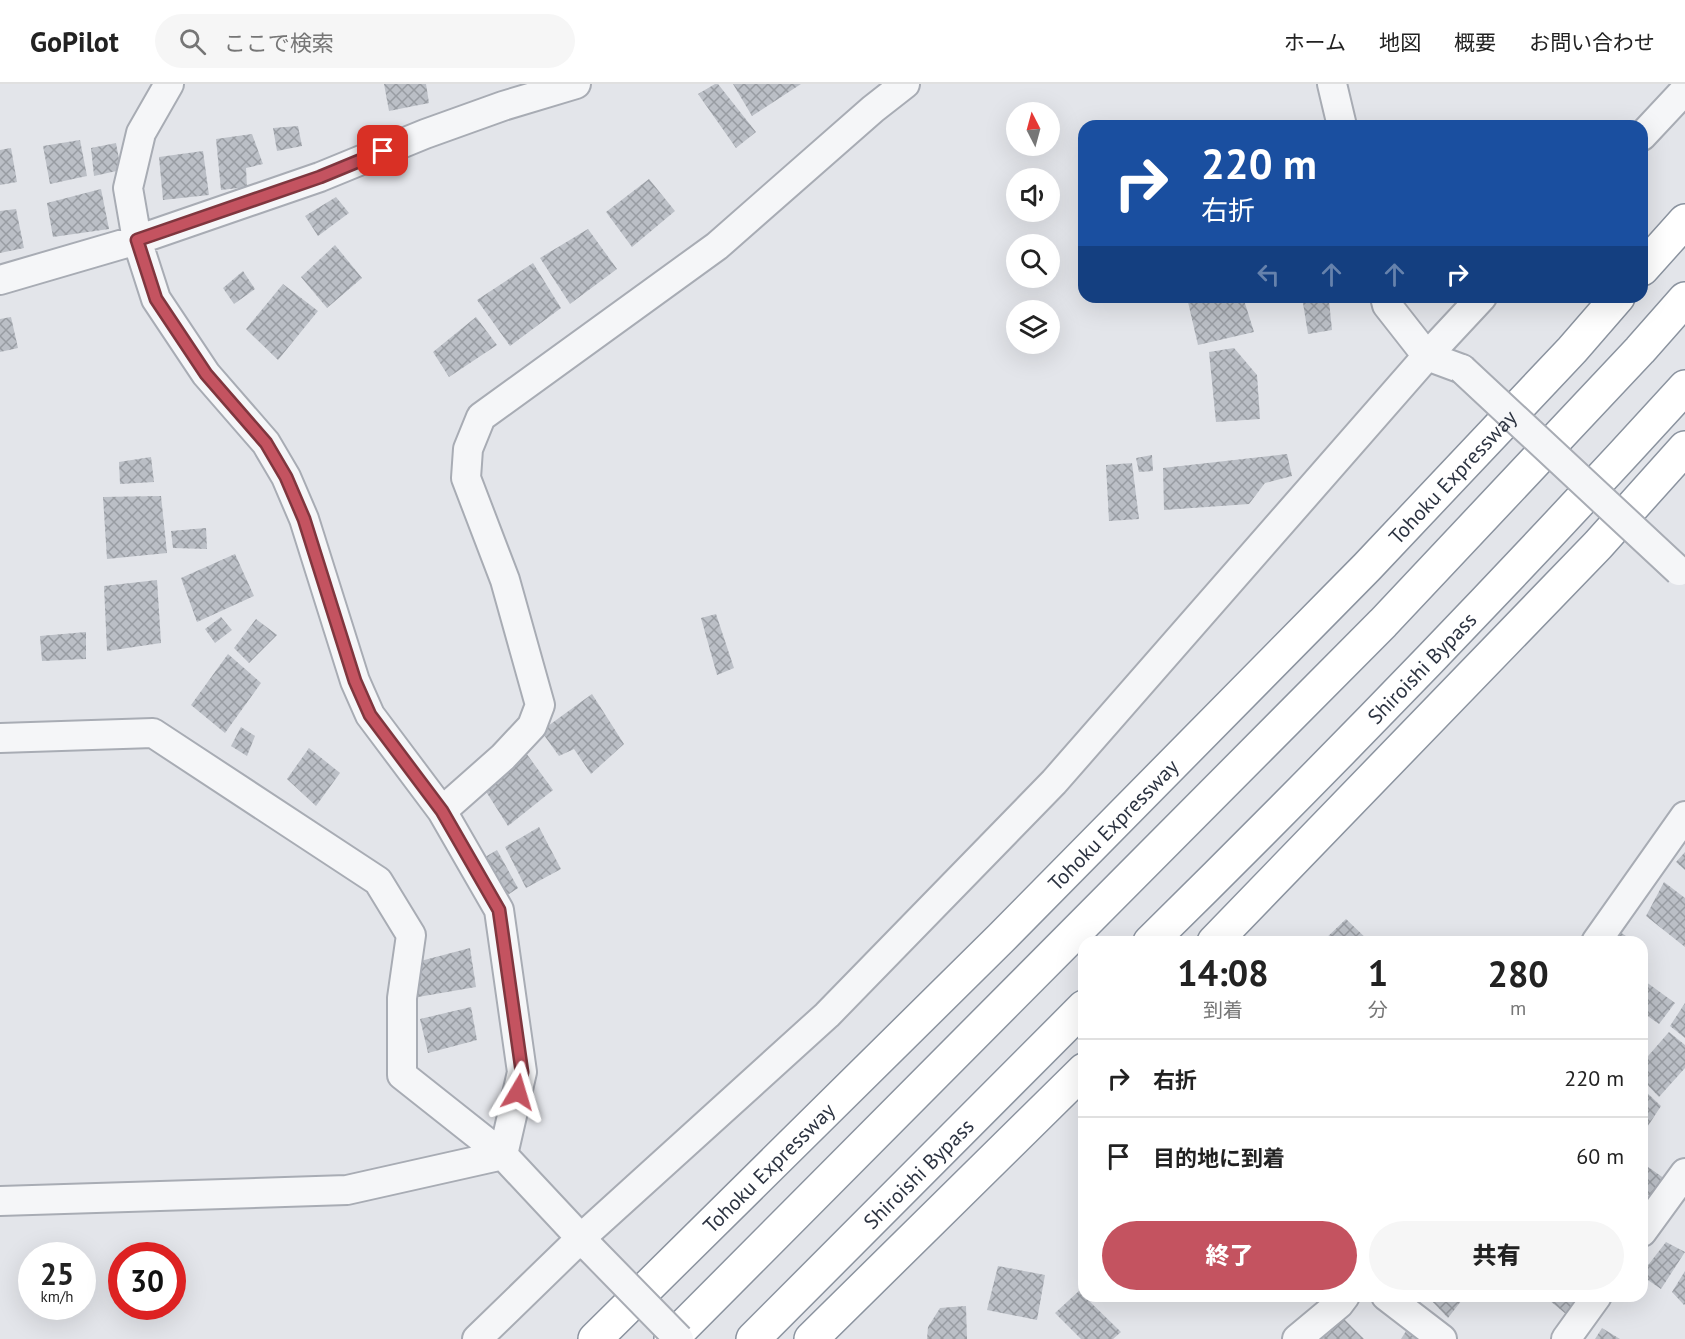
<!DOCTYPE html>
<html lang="ja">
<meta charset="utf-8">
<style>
body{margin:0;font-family:"PT Sans","Noto Sans JP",sans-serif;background:#f6f6f6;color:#222;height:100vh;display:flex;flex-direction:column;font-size:22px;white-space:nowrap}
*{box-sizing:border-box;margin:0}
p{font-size:20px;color:#767676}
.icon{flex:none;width:33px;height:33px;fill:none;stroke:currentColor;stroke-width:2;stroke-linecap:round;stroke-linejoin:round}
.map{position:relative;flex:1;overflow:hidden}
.details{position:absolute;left:1078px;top:852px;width:570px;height:366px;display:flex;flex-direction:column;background:#fff;border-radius:18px;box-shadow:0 6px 24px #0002}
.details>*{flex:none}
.banner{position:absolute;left:1078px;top:36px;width:570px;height:183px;border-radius:18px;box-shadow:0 6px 24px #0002;background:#1a4fa0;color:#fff;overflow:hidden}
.needle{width:39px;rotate:354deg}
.buttons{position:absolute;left:1006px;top:18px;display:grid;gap:12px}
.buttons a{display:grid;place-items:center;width:54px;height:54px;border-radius:50%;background:#fff;box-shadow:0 6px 24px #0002;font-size:30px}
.speed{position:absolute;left:18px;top:1158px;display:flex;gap:12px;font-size:30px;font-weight:700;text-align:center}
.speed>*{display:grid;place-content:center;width:78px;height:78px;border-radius:50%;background:#fff;box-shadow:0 6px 24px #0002;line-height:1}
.speed small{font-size:15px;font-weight:400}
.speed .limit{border:9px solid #d22;background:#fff;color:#111}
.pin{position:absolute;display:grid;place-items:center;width:51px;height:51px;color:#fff;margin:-26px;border-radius:12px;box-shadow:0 3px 9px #0006}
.me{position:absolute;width:66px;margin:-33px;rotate:7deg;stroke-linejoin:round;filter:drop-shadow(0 0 4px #0008)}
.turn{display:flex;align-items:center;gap:21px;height:126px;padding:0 24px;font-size:27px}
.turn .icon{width:78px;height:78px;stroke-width:2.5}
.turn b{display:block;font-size:42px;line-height:51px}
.lanes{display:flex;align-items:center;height:57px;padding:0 24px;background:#0003;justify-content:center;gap:30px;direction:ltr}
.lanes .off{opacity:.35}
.eta{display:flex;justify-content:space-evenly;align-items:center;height:102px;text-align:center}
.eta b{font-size:36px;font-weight:800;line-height:42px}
.action{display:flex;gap:12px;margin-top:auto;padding:12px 24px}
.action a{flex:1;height:69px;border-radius:36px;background:#c45360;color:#fff;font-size:24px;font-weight:800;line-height:69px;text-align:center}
.action a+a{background:#f6f6f6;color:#222}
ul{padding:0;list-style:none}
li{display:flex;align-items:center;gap:18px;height:78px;padding:0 24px;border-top:2px solid #e0e0e0}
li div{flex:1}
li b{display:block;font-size:22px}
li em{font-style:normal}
header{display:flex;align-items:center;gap:36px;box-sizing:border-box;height:84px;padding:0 30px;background:#fff;border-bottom:2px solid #e0e0e0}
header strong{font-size:28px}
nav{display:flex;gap:33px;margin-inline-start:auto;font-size:21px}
.search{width:420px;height:54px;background:#f6f6f6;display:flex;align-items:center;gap:15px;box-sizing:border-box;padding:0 21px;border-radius:33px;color:#767676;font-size:22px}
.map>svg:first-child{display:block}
.building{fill:url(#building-cross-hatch)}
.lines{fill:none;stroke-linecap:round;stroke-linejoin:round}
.minor-casing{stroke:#a8acb4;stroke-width:32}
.trunk-casing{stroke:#8b939f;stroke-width:36}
.motorway-casing{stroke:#8b939f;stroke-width:36}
.minor{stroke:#f5f6f8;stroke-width:28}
.trunk{stroke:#fff;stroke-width:33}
.motorway{stroke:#fff;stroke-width:33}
.minor-bridge-casing{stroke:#a8acb4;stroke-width:32;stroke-linecap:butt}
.minor-bridge{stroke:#f5f6f8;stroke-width:28}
.route-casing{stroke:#7f363e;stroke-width:15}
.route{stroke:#c45360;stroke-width:10}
.labels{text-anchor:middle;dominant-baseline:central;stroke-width:4.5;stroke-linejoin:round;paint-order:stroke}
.street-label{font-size:21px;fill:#2c3341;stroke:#f3f4f7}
</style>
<header>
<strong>GoPilot</strong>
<div class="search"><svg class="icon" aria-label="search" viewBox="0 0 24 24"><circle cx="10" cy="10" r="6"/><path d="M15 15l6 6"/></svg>ここで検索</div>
<nav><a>ホーム</a><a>地図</a><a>概要</a><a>お問い合わせ</a></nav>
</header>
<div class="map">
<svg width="1685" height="1255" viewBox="0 0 1685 1255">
<defs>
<pattern id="building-cross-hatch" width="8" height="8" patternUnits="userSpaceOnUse" patternTransform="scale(1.5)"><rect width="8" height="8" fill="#bbbfc6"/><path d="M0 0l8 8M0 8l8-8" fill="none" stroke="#989ca2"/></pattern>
</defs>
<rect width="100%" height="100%" fill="#e3e5ea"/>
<!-- building -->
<path class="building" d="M384,0H426L429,19L389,27Z
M715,0H718L756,48L736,64L698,10Z
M733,0H801L752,32Z
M298,42L302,62L277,67L273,44Z
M252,50L263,80L246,84L247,103L221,106L216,55Z
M80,56L87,92L50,100L43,62Z
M116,59L121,86L94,92L91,64Z
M11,64L17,98L0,101V66Z
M203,67L209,111L163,116L159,73Z
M649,95L675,127L632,163L606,128Z
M101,105L109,145L53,153L47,119Z
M336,113L349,129L318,152L305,132Z
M16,125L24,164L0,169V127Z
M588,145L617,185L570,220L540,174Z
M335,161L362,194L327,224L301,193Z
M533,179L561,224L510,262L477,216Z
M243,187L255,205L234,220L223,204Z
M283,200L318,227L278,276L246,245Z
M1216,213H1243L1254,248L1198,261L1188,218Z
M1329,217L1332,246L1308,250L1303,219Z
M11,233L18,264L0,268V235Z
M476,233L497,261L449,293L433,268Z
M1234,264L1257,291L1260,335L1216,338L1209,268Z
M1287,370L1292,392L1265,399L1249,420L1164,426L1163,384Z
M1152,371L1153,387L1139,388L1136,374Z
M151,373L154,398L120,400L119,378Z
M1132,379L1139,435L1109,437L1106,381Z
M161,412L167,469L107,475L103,413Z
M206,444L207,465L173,464L171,447Z
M235,470L254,512L197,538L181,494Z
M157,496L161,559L107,567L104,502Z
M716,530L734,584L717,591L701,534Z
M221,533L232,546L215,559L205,545Z
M256,535L277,551L249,579L234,564Z
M86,548V575L42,577L40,552Z
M228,570L261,599L225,649L191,621Z
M592,610L624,660L591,690L574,665L559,672L541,647Z
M241,643L255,652L247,672L231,662Z
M309,664L340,689L316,722L287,695Z
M526,669L553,706L508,742L485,706Z
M539,743L561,785L526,804L505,763Z
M497,766L518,804L500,816L480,776Z
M1685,768V786L1676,778Z
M1664,798L1685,814V863L1646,832Z
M1346,835L1370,858H1322Z
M1620,848L1635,858H1612Z
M470,864L476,903L418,913L413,879Z
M1642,895L1675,919L1659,940L1642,928Z
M1685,919V954L1670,942Z
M471,923L477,956L428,969L420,935Z
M1669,948L1685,961V984L1659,1013L1642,995V979Z
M1642,1004L1661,1022L1644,1048L1642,1046Z
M1644,1080L1665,1095L1653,1115L1642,1106V1082Z
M1666,1158L1685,1168L1661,1205L1642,1192V1189Z
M998,1182L1045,1191L1037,1236L987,1226Z
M1685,1187V1220L1684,1221L1672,1208Z
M1080,1206L1084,1212L1121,1248L1113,1255H1081L1055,1229Z
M1427,1212H1465L1448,1234Z
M1544,1212H1576L1577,1213L1566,1230Z
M966,1222L967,1255H927L928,1243L940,1224Z
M1344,1235L1364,1255H1321Z
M1602,1244L1620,1255H1595Z
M1406,1247L1417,1255H1401Z"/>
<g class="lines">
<!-- minor casing -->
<g class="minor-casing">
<path id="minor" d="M169,0L141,49L128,104L137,156L156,215L206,290L266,359L286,393L304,435L355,597L370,631L442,727L499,826L522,988L503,1071
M1332,0L1342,42
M1642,52L1685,6
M0,196L137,156L320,93L425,50L503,22L576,0
M1385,213L1387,221L1427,272L1462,285
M0,654L153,649L378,797L411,851L402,914V991L503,1071L591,1165
M442,727L503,673L532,642L540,621L505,496L466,394L468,365L481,333L717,162L873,25L905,0
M1596,858L1685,732
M0,1117L347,1106L503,1071
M1642,1148L1685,1089
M1386,1212L1442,1255
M477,1255L581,1154L827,931L1054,698L1427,272L1482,213
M1297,1255L1339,1220L1345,1212
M1566,1255L1597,1212"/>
</g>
<!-- trunk casing -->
<g class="trunk-casing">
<g id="trunk">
<path id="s1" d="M1150,858C1333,678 1512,493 1685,303"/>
<path d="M1214,858L1598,461L1685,364"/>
<path id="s2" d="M753,1255L1084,923"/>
<path d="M811,1255L1084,986"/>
</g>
</g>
<!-- motorway casing -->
<g class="motorway-casing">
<g id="motorway">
<path d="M1642,185L1685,137"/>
<path id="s3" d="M595,1255L1001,854L1367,483L1572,266L1618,213"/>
<path d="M671,1255L1383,539L1640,266L1685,215"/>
</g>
</g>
<!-- minor -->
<use href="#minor" class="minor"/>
<!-- trunk -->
<use href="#trunk" class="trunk"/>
<!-- motorway -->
<use href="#motorway" class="motorway"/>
<!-- minor-bridge casing -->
<g class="minor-bridge-casing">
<path id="minor-bridge" d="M1462,285L1679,487
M591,1165L679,1255"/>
</g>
<!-- minor-bridge -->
<use href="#minor-bridge" class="minor-bridge"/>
</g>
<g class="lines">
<!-- route casing -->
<g class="route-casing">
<path id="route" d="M383,67L320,93L137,156L156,215L206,290L266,359L286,393L304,435L355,597L370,631L442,727L499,826L522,988L518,1008"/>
</g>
<!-- route -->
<use href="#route" class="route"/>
</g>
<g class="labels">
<!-- street labels -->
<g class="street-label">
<text stroke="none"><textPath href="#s3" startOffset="1216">Tohoku Expressway</textPath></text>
<text stroke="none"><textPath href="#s1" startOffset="386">Shiroishi Bypass</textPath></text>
<text stroke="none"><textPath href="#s3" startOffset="730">Tohoku Expressway</textPath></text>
<text stroke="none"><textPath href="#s3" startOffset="244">Tohoku Expressway</textPath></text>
<text stroke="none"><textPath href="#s2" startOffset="234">Shiroishi Bypass</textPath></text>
</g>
</g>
</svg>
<div class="buttons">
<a><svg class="needle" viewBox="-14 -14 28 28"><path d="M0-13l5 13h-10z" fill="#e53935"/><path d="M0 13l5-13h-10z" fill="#767676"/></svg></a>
<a><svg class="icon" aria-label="sound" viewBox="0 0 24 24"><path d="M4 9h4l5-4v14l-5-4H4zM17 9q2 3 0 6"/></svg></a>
<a><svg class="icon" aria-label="search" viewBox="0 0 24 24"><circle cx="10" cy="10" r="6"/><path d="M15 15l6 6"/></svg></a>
<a><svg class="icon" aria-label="layers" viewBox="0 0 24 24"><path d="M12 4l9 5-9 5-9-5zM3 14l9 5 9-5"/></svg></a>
</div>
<div class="speed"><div>25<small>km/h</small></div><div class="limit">30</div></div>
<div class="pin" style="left:383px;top:67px;background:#d93025"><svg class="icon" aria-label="arrive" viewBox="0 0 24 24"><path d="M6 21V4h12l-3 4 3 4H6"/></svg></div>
<svg class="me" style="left:518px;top:1008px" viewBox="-20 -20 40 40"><path d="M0-17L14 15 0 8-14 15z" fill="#c45360" stroke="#fff" stroke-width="4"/></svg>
<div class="banner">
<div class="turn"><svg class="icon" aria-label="right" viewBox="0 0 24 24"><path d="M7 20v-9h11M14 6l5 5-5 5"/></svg><div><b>220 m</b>右折</div></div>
<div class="lanes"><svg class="icon off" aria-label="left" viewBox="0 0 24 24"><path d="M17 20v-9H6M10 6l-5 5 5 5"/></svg><svg class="icon off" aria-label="ahead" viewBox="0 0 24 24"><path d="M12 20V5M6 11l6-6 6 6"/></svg><svg class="icon off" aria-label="ahead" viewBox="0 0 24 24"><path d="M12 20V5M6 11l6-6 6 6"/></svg><svg class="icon" aria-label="right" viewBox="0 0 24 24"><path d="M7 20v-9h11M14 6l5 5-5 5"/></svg></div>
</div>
<section class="details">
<div class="eta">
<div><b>14:08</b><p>到着</p></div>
<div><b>1</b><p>分</p></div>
<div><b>280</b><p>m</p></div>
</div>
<ul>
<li><svg class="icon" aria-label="right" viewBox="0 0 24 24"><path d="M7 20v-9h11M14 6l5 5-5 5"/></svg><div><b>右折</b></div><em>220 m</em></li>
<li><svg class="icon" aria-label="arrive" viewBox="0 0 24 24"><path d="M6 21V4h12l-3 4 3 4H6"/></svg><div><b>目的地に到着</b></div><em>60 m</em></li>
</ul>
<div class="action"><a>終了</a><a>共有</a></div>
</section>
</div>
